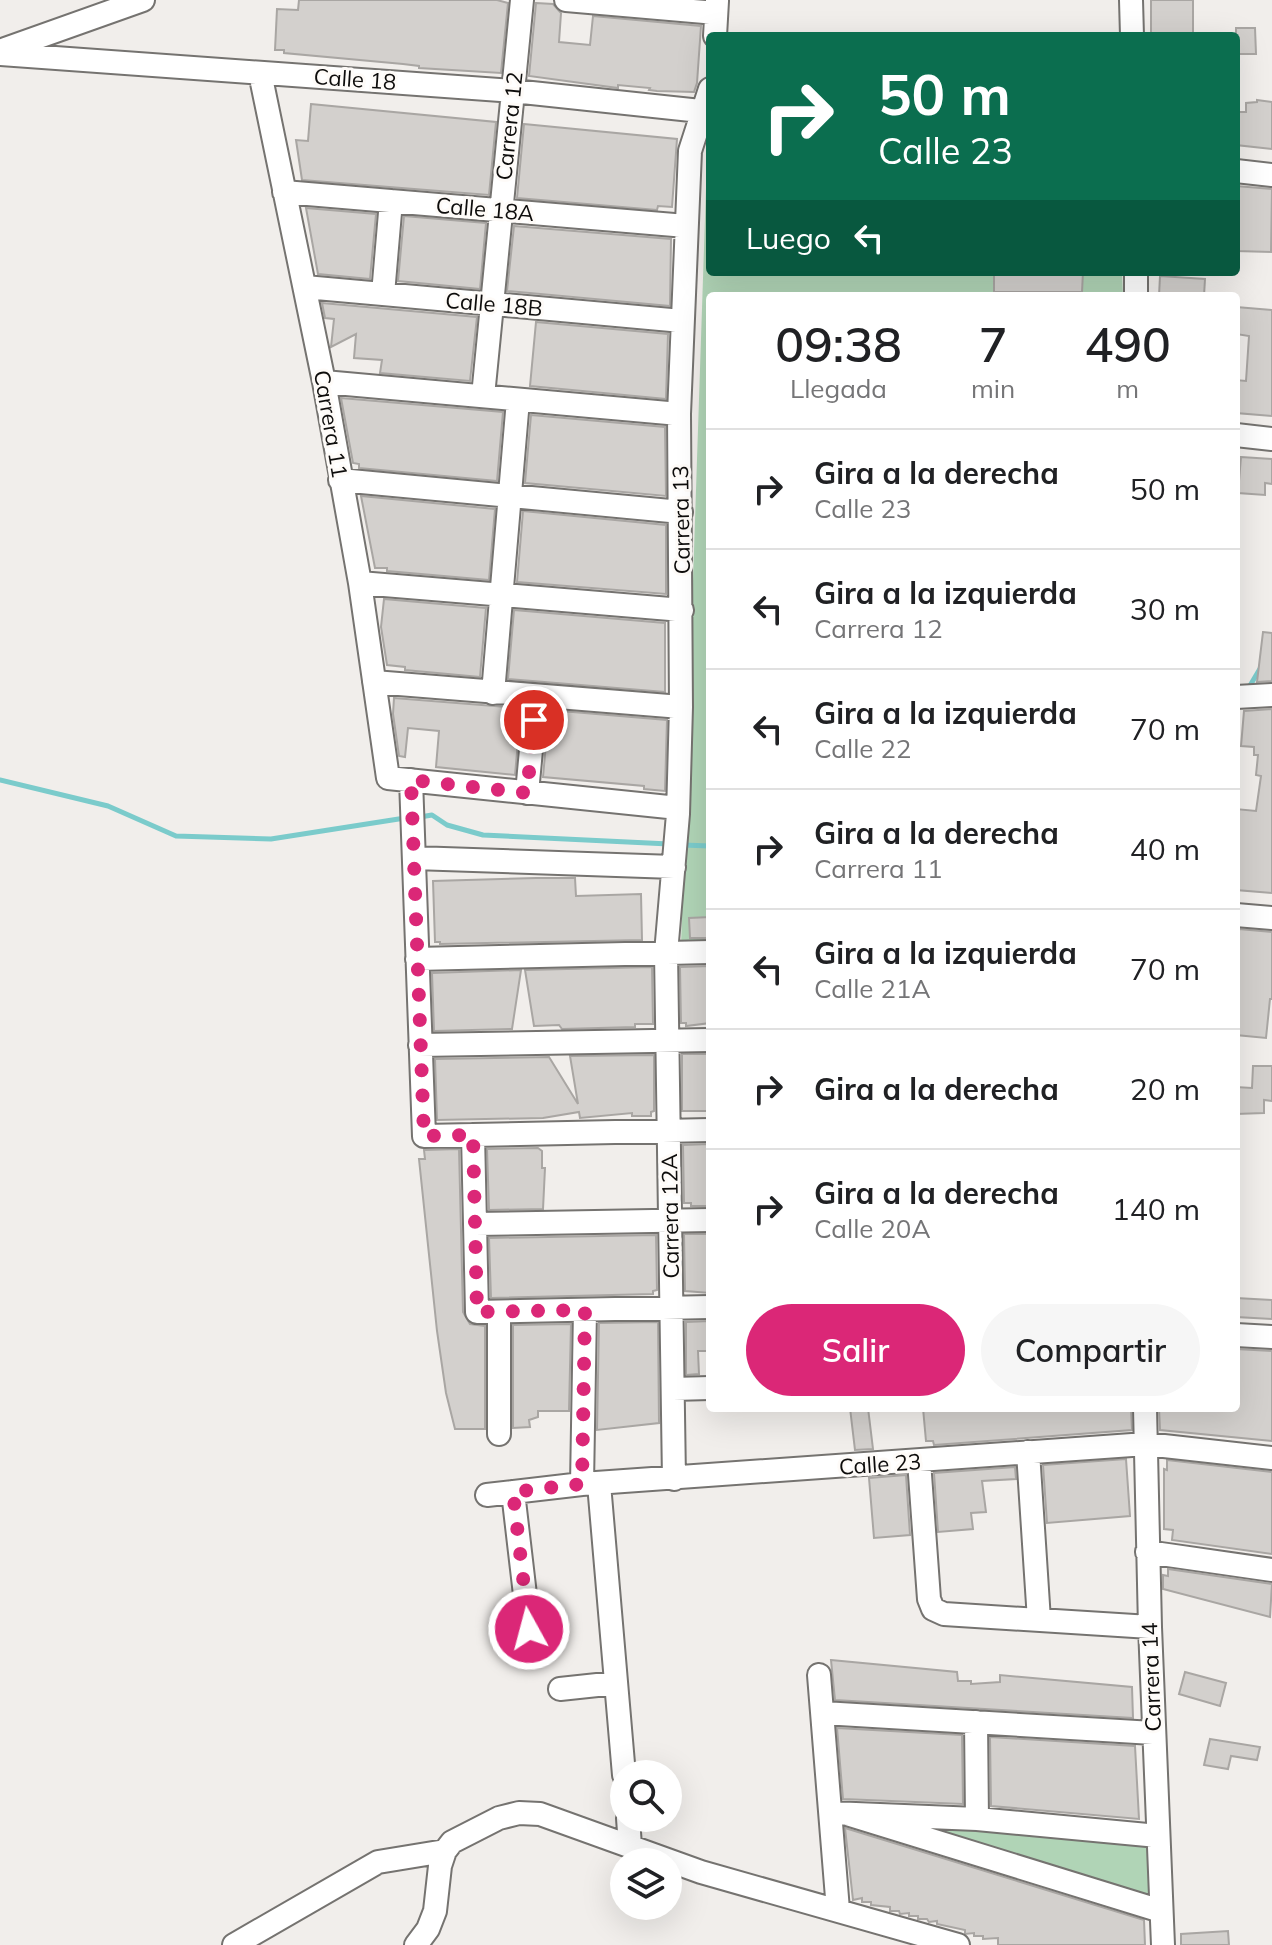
<!DOCTYPE html>
<html lang="es">
<style>
body{margin:0;font-family:Mulish,sans-serif;background:#f6f6f6;color:#202124;height:100vh;display:flex;flex-direction:column;font-size:30px;white-space:nowrap}
*{box-sizing:border-box;margin:0}
p{font-size:26px;color:#757577}
.icon{flex:none;width:44px;height:44px;fill:none;stroke:currentColor;stroke-width:2;stroke-linecap:round;stroke-linejoin:round}
.map{position:relative;flex:1;overflow:hidden}
.sheet{position:absolute;left:706px;top:292px;width:534px;height:1120px;display:flex;flex-direction:column;background:#fff;border-radius:8px;box-shadow:0 8px 32px #0002}
.sheet>*{flex:none}
.guide{position:absolute;left:706px;top:32px;width:534px;height:244px;border-radius:8px;box-shadow:0 8px 32px #0002;background:#0b6e4f;color:#fff;overflow:hidden}
.controls{position:absolute;left:610px;top:1760px;display:grid;gap:16px}
.controls a{display:grid;place-items:center;width:72px;height:72px;border-radius:50%;background:#fff;box-shadow:0 8px 32px #0002;font-size:40px}
.pin{position:absolute;display:grid;place-items:center;width:68px;height:68px;color:#fff;margin:-34px;border:4px solid #fff;border-radius:50%;box-shadow:0 2px 8px #0007}
.me{position:absolute;width:88px;margin:-44px;rotate:353deg;stroke-linejoin:round;filter:drop-shadow(0 0 6px #0008)}
.turn{display:flex;align-items:center;gap:28px;height:168px;padding:0 40px;font-size:36px}
.turn .icon{width:104px;height:104px;stroke-width:2.5}
.turn b{display:block;font-size:56px;line-height:68px}
.then{display:flex;align-items:center;height:76px;padding:0 40px;background:#0003;gap:16px;font-size:30px}
.eta{display:flex;justify-content:space-evenly;align-items:center;height:136px;text-align:center}
.eta b{font-size:48px;font-weight:600;line-height:56px}
.primary-button{display:flex;gap:16px;margin-top:auto;padding:16px 40px}
.primary-button a{flex:1;height:92px;border-radius:48px;background:#db2777;color:#fff;font-size:32px;font-weight:600;line-height:92px;text-align:center}
.primary-button a+a{background:#f6f6f6;color:#202124}
ul{padding:0;list-style:none}
li{display:flex;align-items:center;gap:24px;height:120px;padding:0 40px;border-top:2px solid #e0e0e0}
li div{flex:1}
li b{display:block;font-size:30px}
li em{font-style:normal}
.map>svg:first-child{display:block}
.green{fill:#b0d4b6}
.lines{fill:none;stroke-linecap:round;stroke-linejoin:round}
.stream{stroke:#7bcbcb;stroke-width:5}
.building{fill:#d3d0cd;stroke:#a9a6a3;stroke-width:2}
.minor-casing{stroke:#757370;stroke-width:26}
.minor{stroke:#fff;stroke-width:22}
.route{stroke:#db2777;stroke-width:14;stroke-dasharray:0 25.2}
.labels{text-anchor:middle;dominant-baseline:central;stroke-width:6;stroke-linejoin:round;paint-order:stroke}
.street-label{font-size:22px;fill:#0d0c0b;stroke:#fefbf8}
</style>
<div class="map">
<svg width="1272" height="1945" viewBox="0 0 1272 1945">
<rect width="100%" height="100%" fill="#f1eeeb"/>
<!-- green -->
<path class="green" d="M708,127L710,128V272H1122L1123,296H710V942L681,944Z
M910,1820L1153,1838V1903L909,1829Z"/>
<g class="lines">
<!-- stream -->
<path class="stream" d="M1248,689L1261,667
M0,780L108,806L176,836L271,839L405,818
M420,817L432,815L447,825L483,835L669,844
M683,845L710,846"/>
</g>
<!-- building -->
<path class="building" d="M299,0H497L508,3L501,73L419,68V66L403,64L284,53V50H275L277,9L298,10Z
M1151,0H1193V36H1151Z
M536,3L553,4L561,13L559,42L590,45L593,16L701,26L697,83L694,92L657,91L649,90L650,88L618,85V88L529,76Z
M1236,28H1255L1256,54H1236Z
M1257,100L1272,102V149L1236,145V112H1246V103L1257,102Z
M311,104L496,122L489,195L302,180L296,140L308,141Z
M524,124L677,139L672,207L658,206L657,210L517,198Z
M1236,186L1272,189L1271,252L1236,251Z
M306,208L376,214L370,279L318,274Z
M404,216L486,223L480,289L398,281Z
M514,226L671,239L670,306L507,291Z
M994,272H1083L1082,292H994Z
M1160,276L1205,279L1204,296H1159Z
M322,303L477,317L470,381L380,373L382,360L354,358L356,334L331,347L334,319L325,318Z
M1236,307L1272,310V416L1236,413V380L1246,381L1249,336L1236,334Z
M536,322L668,334L666,399L530,386Z
M341,398L503,412L497,481L359,468V464L353,463Z
M531,415L665,427L666,496L525,483Z
M1241,457L1272,459V484L1265,483V495L1238,493Z
M361,496L495,509L489,580L387,571V568H375Z
M523,511L666,525V594L517,582Z
M384,599L486,608L480,677L405,670V667L387,665L381,627Z
M514,610L665,623V692L508,679Z
M1263,632L1272,633V681L1257,682Z
M394,698L521,708L515,775L436,767L439,731L408,728L405,757L399,756L393,714Z
M1272,709V893L1236,890V809L1256,811L1261,776L1256,775L1258,755H1254V747L1241,746L1244,711Z
M549,710L667,720L665,791L644,789V786L543,777Z
M536,878H575L576,896L641,894L642,940L440,944V942H435L433,881Z
M710,917V938H690L689,918Z
M1239,929L1272,932V999H1270L1266,1038L1236,1035V932Z
M710,966V1023L686,1026V1023H681L680,967Z
M652,967L653,1024H635V1027L562,1029L559,1025L534,1026L525,970Z
M521,970L512,1029L434,1031L432,973Z
M682,1054H710V1111H682Z
M654,1055V1111L651,1112V1116H632V1113L580,1118L579,1112L543,1118L437,1120L435,1059L549,1057L578,1104L570,1056Z
M1253,1066H1272V1101L1264,1100V1113L1236,1114V1087L1252,1088Z
M709,1144L710,1206H691V1203H684L683,1145Z
M538,1148L542,1151V1168H545L543,1209L489,1210L487,1149Z
M459,1149L463,1312L470,1324L485,1326V1429H455L446,1393L437,1331L419,1159H425L424,1150Z
M684,1234H710V1293L685,1291Z
M656,1235L657,1290L653,1291V1294L491,1298L489,1238Z
M1236,1298L1272,1300V1319L1236,1317Z
M710,1321V1351H698L699,1374L686,1375V1322Z
M658,1322L659,1423L597,1430L599,1323Z
M571,1324L569,1411H538V1417L529,1420L530,1427L513,1428V1325Z
M1236,1349L1272,1351V1441L1160,1430L1159,1408H1236Z
M850,1408H868L873,1449L855,1450Z
M923,1408H1131L1132,1430L934,1445L933,1441H926Z
M1126,1459L1130,1516L1047,1523L1043,1465Z
M1167,1460L1272,1472V1554L1172,1540L1173,1530L1164,1529V1469L1167,1470Z
M1015,1467L1016,1479L982,1481L986,1512L971,1513L973,1529L938,1532L934,1473Z
M906,1475L910,1535L874,1538L869,1478Z
M1168,1569L1272,1584L1270,1617L1163,1589V1575L1168,1576Z
M831,1660L957,1672L958,1681H971V1684L1000,1682V1675L1132,1687L1133,1718L835,1700Z
M1185,1672L1226,1683L1220,1706L1179,1694Z
M837,1728L962,1735L963,1804L843,1799Z
M990,1737L1135,1746L1139,1819L991,1806Z
M1210,1739L1260,1747L1257,1760L1231,1756L1228,1769L1204,1765Z
M845,1828L1144,1920L1145,1945H998V1938L983,1939V1936H974V1933L965,1934V1930L937,1924V1921L929,1922L927,1919H918V1916H909V1913L900,1914L899,1911H890V1907L871,1905V1902H862V1898L853,1900Z
M1228,1931L1229,1945H1181V1934Z"/>
<g class="lines">
<!-- minor casing -->
<g class="minor-casing">
<path id="minor" d="M566,0L716,13
M1131,0L1132,36
M715,36L717,1
M5,49L143,0
M0,54L513,91L710,112
M260,73L324,382L360,583L388,778L678,808
M1236,171L1272,175
M284,192L686,226
M1136,272V296
M305,287L682,321
M383,294L391,201
M324,382L679,414
M483,396L522,0
M1236,435L1272,439
M340,480L681,512
M360,583L682,610
M374,682L681,707
M493,693L518,400
M1236,697L1272,695
M411,780L424,1136L710,1130
M527,793L536,696
M414,858L674,867
M1236,915L1272,918
M417,959L710,952
M420,1045L710,1040
M473,1135L477,1312L710,1307
M475,1224L710,1220
M499,1312V1434
M1236,1335L1272,1337
M673,1389L710,1388
M1145,1408L1150,1627L1163,1945
M1028,1452L1039,1620
M919,1461L929,1599L933,1609L944,1614L1150,1627
M674,1479L666,953L678,814L681,707L679,414L690,151L710,89
M582,1484L585,1310
M599,1484L624,1775
M513,1492L529,1629
M487,1495L582,1484L1146,1444L1272,1458
M1147,1552L1272,1570
M819,1675L838,1910
M560,1689L616,1683
M823,1713L1153,1733
M976,1722L977,1819
M831,1813L977,1819L1158,1836
M847,1814L1161,1911
M628,1818L630,1846
M234,1945L378,1862L445,1851
M416,1945L428,1929L435,1911L440,1866L445,1851L452,1842L499,1818L519,1813L540,1814L701,1872L958,1945"/>
</g>
<!-- minor -->
<use href="#minor" class="minor"/>
</g>
<g class="lines">
<!-- route -->
<path class="route" d="M529,1629L513,1492L582,1484L585,1310L477,1312L473,1135L424,1136L411,780L527,793L534,720"/>
</g>
<g class="labels">
<!-- street labels -->
<g class="street-label">
<text transform="translate(355 79) rotate(4)">Calle 18</text>
<text transform="translate(509 126) rotate(-84)">Carrera 12</text>
<text transform="translate(485 209) rotate(5)">Calle 18A</text>
<text transform="translate(494 304) rotate(5)">Calle 18B</text>
<text transform="translate(331 424) rotate(80)">Carrera 11</text>
<text transform="translate(681 520) rotate(-91)">Carrera 13</text>
<text transform="translate(670 1216) rotate(-91)">Carrera 12A</text>
<text transform="translate(880 1464) rotate(-4)">Calle 23</text>
<text transform="translate(1151 1677) rotate(-92)">Carrera 14</text>
</g>
</g>
</svg>
<div class="controls">
<a><svg class="icon" aria-label="search" viewBox="0 0 24 24"><circle cx="10" cy="10" r="6"/><path d="M15 15l6 6"/></svg></a>
<a><svg class="icon" aria-label="layers" viewBox="0 0 24 24"><path d="M12 4l9 5-9 5-9-5zM3 14l9 5 9-5"/></svg></a>
</div>
<div class="pin" style="left:534px;top:720px;background:#d93025"><svg class="icon" aria-label="arrive" viewBox="0 0 24 24"><path d="M6 21V4h12l-3 4 3 4H6"/></svg></div>
<svg class="me" style="left:529px;top:1629px" viewBox="-20 -20 40 40"><circle r="17" fill="#db2777" stroke="#fff" stroke-width="3"/><path d="M0-11L8 9 0 5-8 9z" fill="#fff"/></svg>
<div class="guide">
<div class="turn"><svg class="icon" aria-label="right" viewBox="0 0 24 24"><path d="M7 20v-9h11M14 6l5 5-5 5"/></svg><div><b>50 m</b>Calle 23</div></div>
<div class="then">Luego<svg class="icon" aria-label="left" viewBox="0 0 24 24"><path d="M17 20v-9H6M10 6l-5 5 5 5"/></svg></div>
</div>
<section class="sheet">
<div class="eta">
<div><b>09:38</b><p>Llegada</p></div>
<div><b>7</b><p>min</p></div>
<div><b>490</b><p>m</p></div>
</div>
<ul>
<li><svg class="icon" aria-label="right" viewBox="0 0 24 24"><path d="M7 20v-9h11M14 6l5 5-5 5"/></svg><div><b>Gira a la derecha</b><p>Calle 23</p></div><em>50 m</em></li>
<li><svg class="icon" aria-label="left" viewBox="0 0 24 24"><path d="M17 20v-9H6M10 6l-5 5 5 5"/></svg><div><b>Gira a la izquierda</b><p>Carrera 12</p></div><em>30 m</em></li>
<li><svg class="icon" aria-label="left" viewBox="0 0 24 24"><path d="M17 20v-9H6M10 6l-5 5 5 5"/></svg><div><b>Gira a la izquierda</b><p>Calle 22</p></div><em>70 m</em></li>
<li><svg class="icon" aria-label="right" viewBox="0 0 24 24"><path d="M7 20v-9h11M14 6l5 5-5 5"/></svg><div><b>Gira a la derecha</b><p>Carrera 11</p></div><em>40 m</em></li>
<li><svg class="icon" aria-label="left" viewBox="0 0 24 24"><path d="M17 20v-9H6M10 6l-5 5 5 5"/></svg><div><b>Gira a la izquierda</b><p>Calle 21A</p></div><em>70 m</em></li>
<li><svg class="icon" aria-label="right" viewBox="0 0 24 24"><path d="M7 20v-9h11M14 6l5 5-5 5"/></svg><div><b>Gira a la derecha</b></div><em>20 m</em></li>
<li><svg class="icon" aria-label="right" viewBox="0 0 24 24"><path d="M7 20v-9h11M14 6l5 5-5 5"/></svg><div><b>Gira a la derecha</b><p>Calle 20A</p></div><em>140 m</em></li>
</ul>
<div class="primary-button"><a>Salir</a><a>Compartir</a></div>
</section>
</div>
